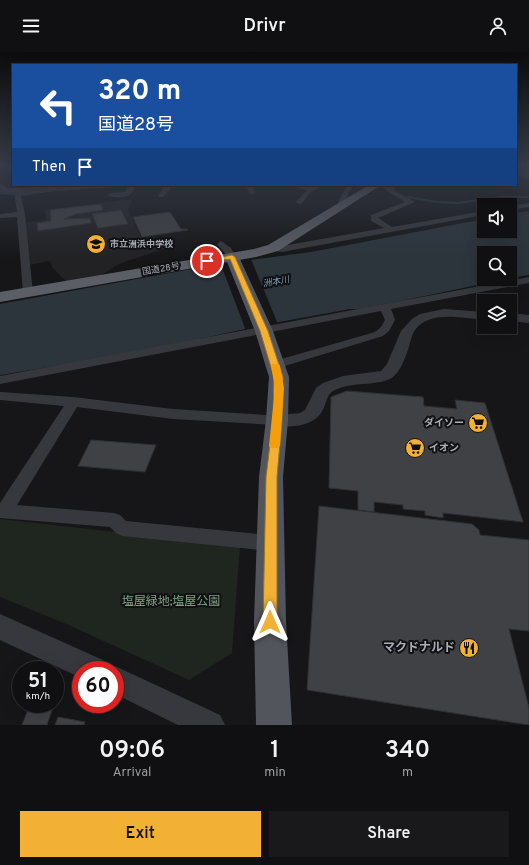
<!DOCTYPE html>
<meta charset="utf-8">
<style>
body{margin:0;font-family:Overpass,"Noto Sans JP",sans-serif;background:#19191b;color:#f1f3f6;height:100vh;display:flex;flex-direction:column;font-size:15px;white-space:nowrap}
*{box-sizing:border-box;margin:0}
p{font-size:13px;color:#9c9d9f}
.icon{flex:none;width:22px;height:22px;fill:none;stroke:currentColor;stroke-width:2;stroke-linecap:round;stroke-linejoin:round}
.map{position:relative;height:673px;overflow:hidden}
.side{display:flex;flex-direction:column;background:#101012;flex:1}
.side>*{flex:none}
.guide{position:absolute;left:12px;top:12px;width:505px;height:122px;border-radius:0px;box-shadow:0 4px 16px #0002,0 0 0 1px #303032;background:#1a4fa0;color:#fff;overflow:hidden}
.buttons{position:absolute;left:477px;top:146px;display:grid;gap:8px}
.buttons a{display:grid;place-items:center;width:40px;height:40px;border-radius:0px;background:#101012;box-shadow:0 4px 16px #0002,0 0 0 1px #303032;font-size:20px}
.speed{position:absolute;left:12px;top:609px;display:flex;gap:8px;font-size:20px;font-weight:700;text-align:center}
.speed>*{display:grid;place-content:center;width:52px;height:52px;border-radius:50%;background:#101012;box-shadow:0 4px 16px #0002,0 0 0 1px #303032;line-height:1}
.speed small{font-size:10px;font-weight:400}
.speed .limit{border:6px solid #d22;background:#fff;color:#111}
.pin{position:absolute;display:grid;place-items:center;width:34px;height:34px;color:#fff;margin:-17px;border:2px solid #fff;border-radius:50%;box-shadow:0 1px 4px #0007}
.me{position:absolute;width:44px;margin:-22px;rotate:0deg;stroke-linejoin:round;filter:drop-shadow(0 0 3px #0008)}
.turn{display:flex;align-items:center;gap:14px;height:84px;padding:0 20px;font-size:18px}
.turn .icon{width:52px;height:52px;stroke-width:2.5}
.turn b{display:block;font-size:28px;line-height:34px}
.then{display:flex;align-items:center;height:38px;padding:0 20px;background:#0003;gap:8px;font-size:15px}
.eta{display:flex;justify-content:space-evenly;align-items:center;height:68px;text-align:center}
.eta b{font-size:24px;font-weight:600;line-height:28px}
.cta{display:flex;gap:8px;margin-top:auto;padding:8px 20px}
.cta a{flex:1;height:46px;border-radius:0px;background:#f2b134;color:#111;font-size:16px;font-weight:600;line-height:46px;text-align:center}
.cta a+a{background:#19191b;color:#f1f3f6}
header{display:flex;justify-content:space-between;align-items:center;height:52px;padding:0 20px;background:#101012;font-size:18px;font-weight:600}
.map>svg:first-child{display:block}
.built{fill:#222225}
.green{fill:#1e261f}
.water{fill:#2c353c}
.pier{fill:#161618}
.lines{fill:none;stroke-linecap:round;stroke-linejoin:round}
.stream{stroke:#2c353c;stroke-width:2}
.river{fill:#2c353c;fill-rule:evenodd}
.building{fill:#404145;stroke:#303034}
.minor{fill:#37383d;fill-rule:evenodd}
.tertiary{fill:#37383d;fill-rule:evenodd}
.primary{fill:#53555c;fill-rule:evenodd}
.trunk{fill:#5b5e65;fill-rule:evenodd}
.route{fill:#f2b134;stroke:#9d7322}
.slow{fill:#f59e0b}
.labels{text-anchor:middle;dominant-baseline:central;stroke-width:4;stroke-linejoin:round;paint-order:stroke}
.far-poi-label{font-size:9px;font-weight:bold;fill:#a8adb8;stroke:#111113;text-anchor:start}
.far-street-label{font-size:9px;fill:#a8adb8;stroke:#111113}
.far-water-label{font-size:9px;font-style:italic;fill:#7f9bb3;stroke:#111113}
.poi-label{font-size:10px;font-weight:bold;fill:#a8adb8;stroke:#111113;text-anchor:end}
.near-park-label{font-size:12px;fill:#7fa381;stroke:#111113}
.near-poi-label{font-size:12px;font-weight:bold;fill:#a8adb8;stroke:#111113;text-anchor:end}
</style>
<header><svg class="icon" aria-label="menu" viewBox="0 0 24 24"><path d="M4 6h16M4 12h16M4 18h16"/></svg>Drivr<svg class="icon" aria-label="person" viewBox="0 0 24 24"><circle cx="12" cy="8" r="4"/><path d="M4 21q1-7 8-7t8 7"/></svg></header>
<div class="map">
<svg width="529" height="673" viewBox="0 0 529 673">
<rect width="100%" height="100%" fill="#161618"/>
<!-- built -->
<path class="built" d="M124,148H132L128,157L142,188L157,186L169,195L119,212L98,225L67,230L52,215L50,209L29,213L26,170L46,168L45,158Z"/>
<!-- green -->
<path class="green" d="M0,467L240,494L232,601L189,628L71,574L0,545Z"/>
<!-- water -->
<path class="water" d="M529,159V223L510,226V201H484V227H506L362,257H350L268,272L135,301L0,323V252L219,212L311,200L484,167V179H510V162Z"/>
<!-- pier -->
<path class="pier" d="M251,207L278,272L246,279L220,210Z"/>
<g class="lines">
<!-- stream -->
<path class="stream" d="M408,145L436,150L457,151L500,145H529"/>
<!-- river -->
<path class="river" d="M516,117L529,122V128L516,123Z
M59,133H102L97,136L10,143L0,142V136L10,137Z"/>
</g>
<!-- building -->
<path class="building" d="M101,152L103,158L76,162L64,167L90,166L91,171L38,179L37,171L51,169L50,158Z
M121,158L128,172L98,176L92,162Z
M170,160L181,177H187L188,178L142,185L133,165Z
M347,339L423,345L424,354L457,357L455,348L485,351L523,470L443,461V466L425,463V459L403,457V453L374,450V460L358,458V439L329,436L331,345Z
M91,388L156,393L145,420L78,414Z
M319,454L472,472L479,478L480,483L529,488V579L509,577L529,656V673L307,638Z
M30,652H54L47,673H22Z
M58,665L85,670L84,673H55Z"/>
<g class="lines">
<!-- minor -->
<path class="minor" d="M516,114L529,119V123L516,118Z
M0,131L8,136H27L28,137L26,139C62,134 98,133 135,133C134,136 133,140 131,142C128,146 111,146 107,143L110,141L125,140L128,134L54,139L21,144L25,162L33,241L28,244L23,241L17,165L0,166V162L17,160L14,140H6L0,136Z
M165,133H171L170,137L163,145H159L158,144Z
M246,133H252L255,141L254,142H250Z
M289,133L312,135L315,133H322L309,142L302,151L300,152L296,150L307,138Z
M348,133H354L348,142L344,156L340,158H337L336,156L342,142Z
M379,133H388L395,136V139L415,150L378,166L392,175L484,159V163L282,200L270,198L269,196L273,193L282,194L384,176L371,169V163L405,150L387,139L386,137Z
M529,151V155L510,158V154Z
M221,189L231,196L236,205L235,207H229C225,201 221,197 217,192Z
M529,225V231L391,257L395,268L389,279L383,284L275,317L271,316L269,313L271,310L375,280L381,275L385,268L381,259L0,332V324Z
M0,340L73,345L173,357L282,364L284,368L282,372L277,373L173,367L77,355L17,453L114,461L120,463L126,469L270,483L276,485L279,491L276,497L270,499L122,484L116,481L110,475L0,466V451L64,354L0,348Z"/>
<!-- tertiary -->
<path class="tertiary" d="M444,257L484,260V268C463,266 429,258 415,278C411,284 410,292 408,298C404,308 401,318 393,325C381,334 355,330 340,336C324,341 329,349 321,361C312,375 286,377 271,372L268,368L271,364L300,361L305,358L316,336L323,331L343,324L381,319L387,312L401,279L412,267L420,262Z
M510,261L529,263V271L510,269Z
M0,562L103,608L106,618L115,614L220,663L225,673H178L115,642V618H81V626L0,588Z"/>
<!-- primary -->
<path class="primary" d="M232,201L237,202L239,205L273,279L289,325L288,368L283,425L286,569L292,673H256L254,569L259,425L266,368L269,325L255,279L225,205L227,202Z"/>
<!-- trunk -->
<path class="trunk" d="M369,133H381L278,199L256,205L0,250V240L254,197L268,193Z"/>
</g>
<!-- sky -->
<linearGradient id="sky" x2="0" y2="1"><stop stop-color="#0c0c0d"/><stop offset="0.55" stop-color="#363c48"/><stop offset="1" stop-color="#363c48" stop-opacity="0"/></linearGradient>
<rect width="529" height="207" fill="url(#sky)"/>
<!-- route -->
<path class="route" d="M232,203L235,205L268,279L283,325L282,368L277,425V570L275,575L270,577L265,575L263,570L266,425L273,368L274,325L260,279L230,207L207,211L203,209L207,208Z"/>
<!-- slow -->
<path class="slow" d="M272,312H279L280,314L284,336L280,394L278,396H271L269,394L275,336L271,314Z"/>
<!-- icons -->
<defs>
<g id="school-disc" transform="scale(1)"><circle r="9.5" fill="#f2b134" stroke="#111113"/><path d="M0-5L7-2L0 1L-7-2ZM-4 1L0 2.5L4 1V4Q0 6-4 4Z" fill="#111"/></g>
<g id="supermarket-disc" transform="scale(1)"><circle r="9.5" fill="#f2b134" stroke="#111113"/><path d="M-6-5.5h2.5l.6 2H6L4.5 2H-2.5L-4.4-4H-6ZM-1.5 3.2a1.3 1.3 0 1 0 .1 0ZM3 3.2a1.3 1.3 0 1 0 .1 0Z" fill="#111"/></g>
<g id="restaurant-disc" transform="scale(1)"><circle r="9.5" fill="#f2b134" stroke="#111113"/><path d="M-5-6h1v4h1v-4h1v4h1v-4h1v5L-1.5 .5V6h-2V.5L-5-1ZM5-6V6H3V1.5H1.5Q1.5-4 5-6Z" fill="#111"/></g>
</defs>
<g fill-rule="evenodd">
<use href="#school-disc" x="96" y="192"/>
<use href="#supermarket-disc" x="478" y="371"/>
<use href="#supermarket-disc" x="415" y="396"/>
<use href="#restaurant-disc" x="469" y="596"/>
</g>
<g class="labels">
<!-- far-poi labels -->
<g class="far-poi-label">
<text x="110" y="192">市立洲浜中学校</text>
</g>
<!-- far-street labels -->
<g class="far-street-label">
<text transform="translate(161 217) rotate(-10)">国道28号</text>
</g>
<!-- far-water labels -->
<g class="far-water-label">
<text transform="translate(276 230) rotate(-10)">洲本川</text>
</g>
<!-- poi labels -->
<g class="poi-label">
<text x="464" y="371">ダイソー</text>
<text x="429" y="396" text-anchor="start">イオン</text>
</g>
<!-- near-park labels -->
<g class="near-park-label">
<text x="171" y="550">塩屋緑地;塩屋公園</text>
</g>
<!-- near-poi labels -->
<g class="near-poi-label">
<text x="455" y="596">マクドナルド</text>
</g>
</g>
</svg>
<div class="buttons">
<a><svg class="icon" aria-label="sound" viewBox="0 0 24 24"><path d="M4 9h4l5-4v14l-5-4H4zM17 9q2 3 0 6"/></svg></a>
<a><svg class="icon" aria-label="search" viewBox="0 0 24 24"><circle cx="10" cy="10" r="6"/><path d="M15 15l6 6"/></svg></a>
<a><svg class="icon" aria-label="layers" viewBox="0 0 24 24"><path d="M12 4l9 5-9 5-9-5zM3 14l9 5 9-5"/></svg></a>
</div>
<div class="speed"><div>51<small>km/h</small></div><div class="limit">60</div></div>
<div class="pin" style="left:207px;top:209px;background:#d93025"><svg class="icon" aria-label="arrive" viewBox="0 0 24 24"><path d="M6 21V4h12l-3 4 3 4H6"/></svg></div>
<svg class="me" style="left:270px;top:570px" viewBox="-20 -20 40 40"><path d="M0-17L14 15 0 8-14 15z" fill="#f2b134" stroke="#fff" stroke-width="4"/></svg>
<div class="guide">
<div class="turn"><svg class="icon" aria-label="left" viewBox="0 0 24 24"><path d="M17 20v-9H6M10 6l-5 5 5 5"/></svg><div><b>320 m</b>国道28号</div></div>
<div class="then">Then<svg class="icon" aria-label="arrive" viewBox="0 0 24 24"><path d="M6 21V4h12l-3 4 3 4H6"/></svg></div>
</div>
</div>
<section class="side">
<div class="eta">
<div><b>09:06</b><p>Arrival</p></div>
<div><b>1</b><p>min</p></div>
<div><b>340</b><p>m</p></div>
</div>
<div class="cta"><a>Exit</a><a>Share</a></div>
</section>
